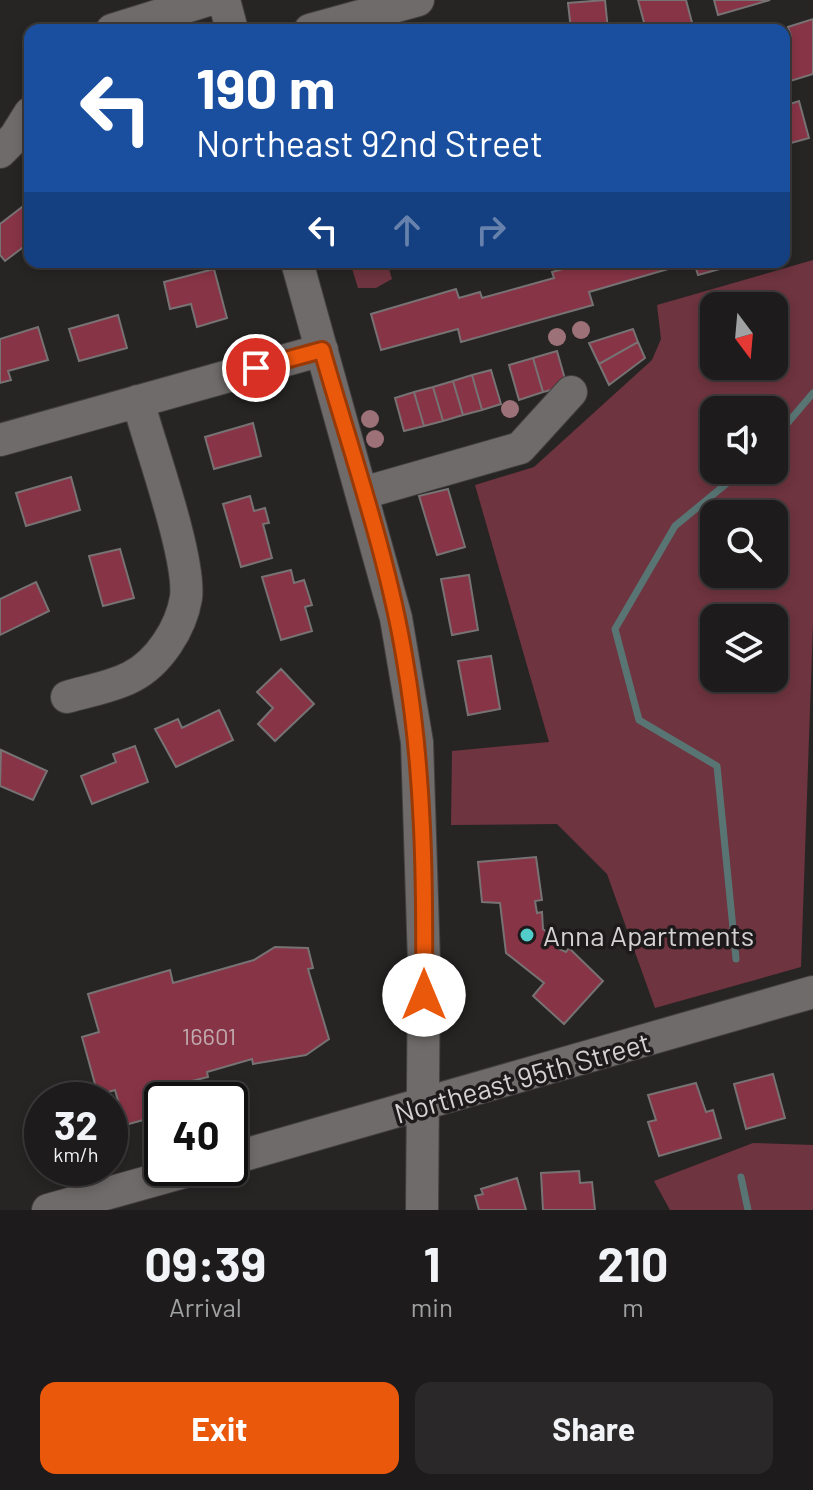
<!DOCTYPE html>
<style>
body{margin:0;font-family:Barlow,sans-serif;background:#2a2828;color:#f1f3f6;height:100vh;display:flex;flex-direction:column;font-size:30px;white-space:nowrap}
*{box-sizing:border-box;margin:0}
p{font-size:26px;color:#a0a1a3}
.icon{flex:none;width:44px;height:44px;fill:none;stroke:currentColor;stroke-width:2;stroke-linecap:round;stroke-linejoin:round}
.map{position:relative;height:1210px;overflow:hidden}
.details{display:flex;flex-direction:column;background:#1d1b1b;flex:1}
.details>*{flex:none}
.top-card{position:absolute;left:24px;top:24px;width:766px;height:244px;border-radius:16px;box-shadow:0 4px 12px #0003,0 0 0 2px #3b393a;background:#1a4fa0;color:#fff;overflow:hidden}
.needle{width:52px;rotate:164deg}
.controls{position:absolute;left:700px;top:292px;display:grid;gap:16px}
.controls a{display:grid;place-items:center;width:88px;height:88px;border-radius:16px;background:#1d1b1b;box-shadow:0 4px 12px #0003,0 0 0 2px #3b393a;font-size:40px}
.speed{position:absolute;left:24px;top:1082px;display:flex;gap:16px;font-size:40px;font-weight:700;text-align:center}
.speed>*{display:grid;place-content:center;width:104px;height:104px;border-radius:50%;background:#1d1b1b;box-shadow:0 4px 12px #0003,0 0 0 2px #3b393a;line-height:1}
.speed small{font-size:20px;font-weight:400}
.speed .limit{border:4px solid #111;border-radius:12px;background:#fff;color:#111}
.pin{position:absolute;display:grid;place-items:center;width:68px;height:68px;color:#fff;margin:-34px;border:4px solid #fff;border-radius:50%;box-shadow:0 2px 8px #0007}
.me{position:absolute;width:88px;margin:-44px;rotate:0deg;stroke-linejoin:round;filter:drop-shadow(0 0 6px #0008)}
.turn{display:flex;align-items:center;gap:28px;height:168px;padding:0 40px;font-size:36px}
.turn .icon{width:104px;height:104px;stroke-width:2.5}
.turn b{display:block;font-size:56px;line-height:68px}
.lanes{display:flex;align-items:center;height:76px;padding:0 40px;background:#0003;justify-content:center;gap:40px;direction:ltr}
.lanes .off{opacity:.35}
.eta{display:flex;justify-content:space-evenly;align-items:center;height:136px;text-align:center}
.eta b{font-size:48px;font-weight:700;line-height:56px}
.action{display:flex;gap:16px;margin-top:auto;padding:16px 40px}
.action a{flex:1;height:92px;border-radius:16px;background:#ea580c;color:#fff;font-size:32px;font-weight:700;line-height:92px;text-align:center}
.action a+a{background:#2a2828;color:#f1f3f6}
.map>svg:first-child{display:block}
.green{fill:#6e343f;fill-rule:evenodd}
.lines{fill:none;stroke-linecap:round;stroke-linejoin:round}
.stream{stroke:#587574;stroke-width:7}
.building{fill:#873446;stroke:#777273;stroke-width:2}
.minor-casing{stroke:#434041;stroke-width:34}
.minor{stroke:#6f6b6b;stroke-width:32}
.tree{fill:#9c7278}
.route-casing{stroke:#983908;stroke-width:20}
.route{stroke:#ea580c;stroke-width:14}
.poi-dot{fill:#53cdca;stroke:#1e1a1b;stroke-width:3}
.labels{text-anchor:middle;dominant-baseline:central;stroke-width:7;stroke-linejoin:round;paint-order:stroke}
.number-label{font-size:24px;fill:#c0aaae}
.poi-label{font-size:28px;fill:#d3d1d1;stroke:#1e1a1b;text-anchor:start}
.street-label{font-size:28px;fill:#d3d1d1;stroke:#1e1a1b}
</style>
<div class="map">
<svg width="813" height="1210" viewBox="0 0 813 1210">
<rect width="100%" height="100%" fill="#272424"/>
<!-- green -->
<path class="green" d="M813,260V624L801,967L655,1008L607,874L557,824L451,825L452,751L549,742L475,485L534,467L652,360L661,339L657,305ZM714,306H774V366H714ZM714,410H774V470H714ZM714,514H774V574H714ZM714,618H774V678H714Z
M350,262H387L392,279L376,288H358Z
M753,1143L813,1145V1210H670L654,1181Z"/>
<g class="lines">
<!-- stream -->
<path class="stream" d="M774,439L813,393
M736,959L717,766L639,720L615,629L675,526L743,470
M741,1177L748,1210"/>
</g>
<!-- building -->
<path class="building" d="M605,0L608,30H571L568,3Z
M638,0H686L694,30H646Z
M714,0H770L718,15Z
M813,19V74L784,83V38L791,36L788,27Z
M799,101L809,138L784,145V106Z
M26,204L30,210V242L5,261L0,255V224Z
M573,262H666L668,269L589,292L593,305L461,342L458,329L381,350L371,314L456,289L459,298L480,292L482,298L554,278L552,272L574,266Z
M694,262H745L698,275Z
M214,269L227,318L197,327L191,304L170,309L164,282Z
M118,315L127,348L79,361L69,329Z
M38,327L48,360L8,371L11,380L0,383V339Z
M633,329L638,342L599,364L589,343Z
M638,342L645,358L609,385L599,364Z
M557,351L567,386L543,392L533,358Z
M533,358L543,392L519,400L509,365Z
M491,370L501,404L482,410L472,375Z
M472,375L482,410L463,415L453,381Z
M453,381L463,415L443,421L433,387Z
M433,387L443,421L424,426L414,392Z
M414,392L424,426L404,431L395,398Z
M253,423L261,456L214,469L205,437Z
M71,477L80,510L26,526L16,493Z
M448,489L465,547L437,555L419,496Z
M250,496L254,511L265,508L269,523L263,524L272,558L241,567L223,504Z
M120,549L134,598L103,606L89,556Z
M291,570L294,583L304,580L312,605L305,607L312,631L281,640L262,577Z
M469,575L478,630L452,635L441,579Z
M36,582L49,611L0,635V599Z
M491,656L500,709L468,715L458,661Z
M281,669L314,704L275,741L258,724L273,708L257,692Z
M219,710L233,740L176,767L155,729L178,719L182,728Z
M135,746L148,782L92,804L81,776L116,762L113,754Z
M1,750L47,771L33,800L0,786Z
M536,857L542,900L535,901L537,913L542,912L543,929L559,941L557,948L566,952L569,948L603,981L564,1024L533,996L544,983L506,953L500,903L482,902L478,862Z
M275,947L308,948L313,968L308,969L329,1039L306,1055L253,1064L252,1059L207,1072L208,1077L192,1081L198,1100H162V1115L125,1125L115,1090L98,1095L82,1037L99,1032L88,994L170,970L173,983L254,960Z
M773,1074L785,1118L746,1129L734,1084Z
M696,1083L706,1112L713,1110L721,1138L659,1156L648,1122L656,1120L648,1095Z
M579,1171L580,1183L592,1182L595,1210H543L541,1173Z
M517,1178L526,1210H479L475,1196L483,1194L481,1189Z"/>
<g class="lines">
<!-- minor casing -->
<g class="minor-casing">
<path id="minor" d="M224,0L232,30
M112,30L208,0
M310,30L418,0
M0,152L15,137L30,113
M297,262L396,618L417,742L424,962L422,1210
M0,440L322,350
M363,493L520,448L571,392
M67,697C87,691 112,687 131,677C159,663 181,628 186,598C191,558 150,446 138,401
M230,1159L813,992
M48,1210L198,1168"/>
</g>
<!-- minor -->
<use href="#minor" class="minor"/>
</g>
<!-- trees -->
<g class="tree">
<circle cx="581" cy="330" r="9"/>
<circle cx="557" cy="337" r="9"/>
<circle cx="510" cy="409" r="9"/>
<circle cx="370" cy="419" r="9"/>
<circle cx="375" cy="439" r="9"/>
</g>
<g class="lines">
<!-- route casing -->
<g class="route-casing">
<path id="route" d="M256,368L322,350C351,452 388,556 405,661C424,771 425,884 424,995"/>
</g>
<!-- route -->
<use href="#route" class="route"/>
</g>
<!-- markers -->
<circle class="poi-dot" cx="527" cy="935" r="8"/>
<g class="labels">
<!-- number labels -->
<g class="number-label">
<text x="209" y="1035">16601</text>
</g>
<!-- poi labels -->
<g class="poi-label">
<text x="543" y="935">Anna Apartments</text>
</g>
<!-- street labels -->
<g class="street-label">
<text transform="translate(522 1077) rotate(-16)">Northeast 95th Street</text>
</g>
</g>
</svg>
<div class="controls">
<a><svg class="needle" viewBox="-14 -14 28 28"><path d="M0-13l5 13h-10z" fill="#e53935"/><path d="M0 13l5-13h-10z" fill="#a0a1a3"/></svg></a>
<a><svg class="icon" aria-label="sound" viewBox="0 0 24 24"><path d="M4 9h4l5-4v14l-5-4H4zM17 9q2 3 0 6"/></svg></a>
<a><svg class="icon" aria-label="search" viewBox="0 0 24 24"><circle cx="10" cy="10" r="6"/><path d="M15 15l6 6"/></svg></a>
<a><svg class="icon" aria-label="layers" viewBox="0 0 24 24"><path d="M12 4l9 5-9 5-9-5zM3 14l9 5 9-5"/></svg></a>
</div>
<div class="speed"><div>32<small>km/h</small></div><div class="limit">40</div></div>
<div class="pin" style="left:256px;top:368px;background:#d93025"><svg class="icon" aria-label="arrive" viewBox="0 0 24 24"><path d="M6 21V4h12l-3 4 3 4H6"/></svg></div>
<svg class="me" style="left:424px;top:995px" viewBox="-20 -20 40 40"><circle r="19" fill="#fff"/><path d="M0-13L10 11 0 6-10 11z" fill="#ea580c"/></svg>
<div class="top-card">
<div class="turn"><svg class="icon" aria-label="left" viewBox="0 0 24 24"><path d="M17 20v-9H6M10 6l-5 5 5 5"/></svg><div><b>190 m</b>Northeast 92nd Street</div></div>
<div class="lanes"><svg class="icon" aria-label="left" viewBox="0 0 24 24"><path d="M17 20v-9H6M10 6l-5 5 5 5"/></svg><svg class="icon off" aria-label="ahead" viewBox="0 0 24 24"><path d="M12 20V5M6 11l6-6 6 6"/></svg><svg class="icon off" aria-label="right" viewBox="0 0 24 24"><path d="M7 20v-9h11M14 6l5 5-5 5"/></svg></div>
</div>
</div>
<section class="details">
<div class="eta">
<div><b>09:39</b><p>Arrival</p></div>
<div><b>1</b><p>min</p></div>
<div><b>210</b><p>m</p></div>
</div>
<div class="action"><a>Exit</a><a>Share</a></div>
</section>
